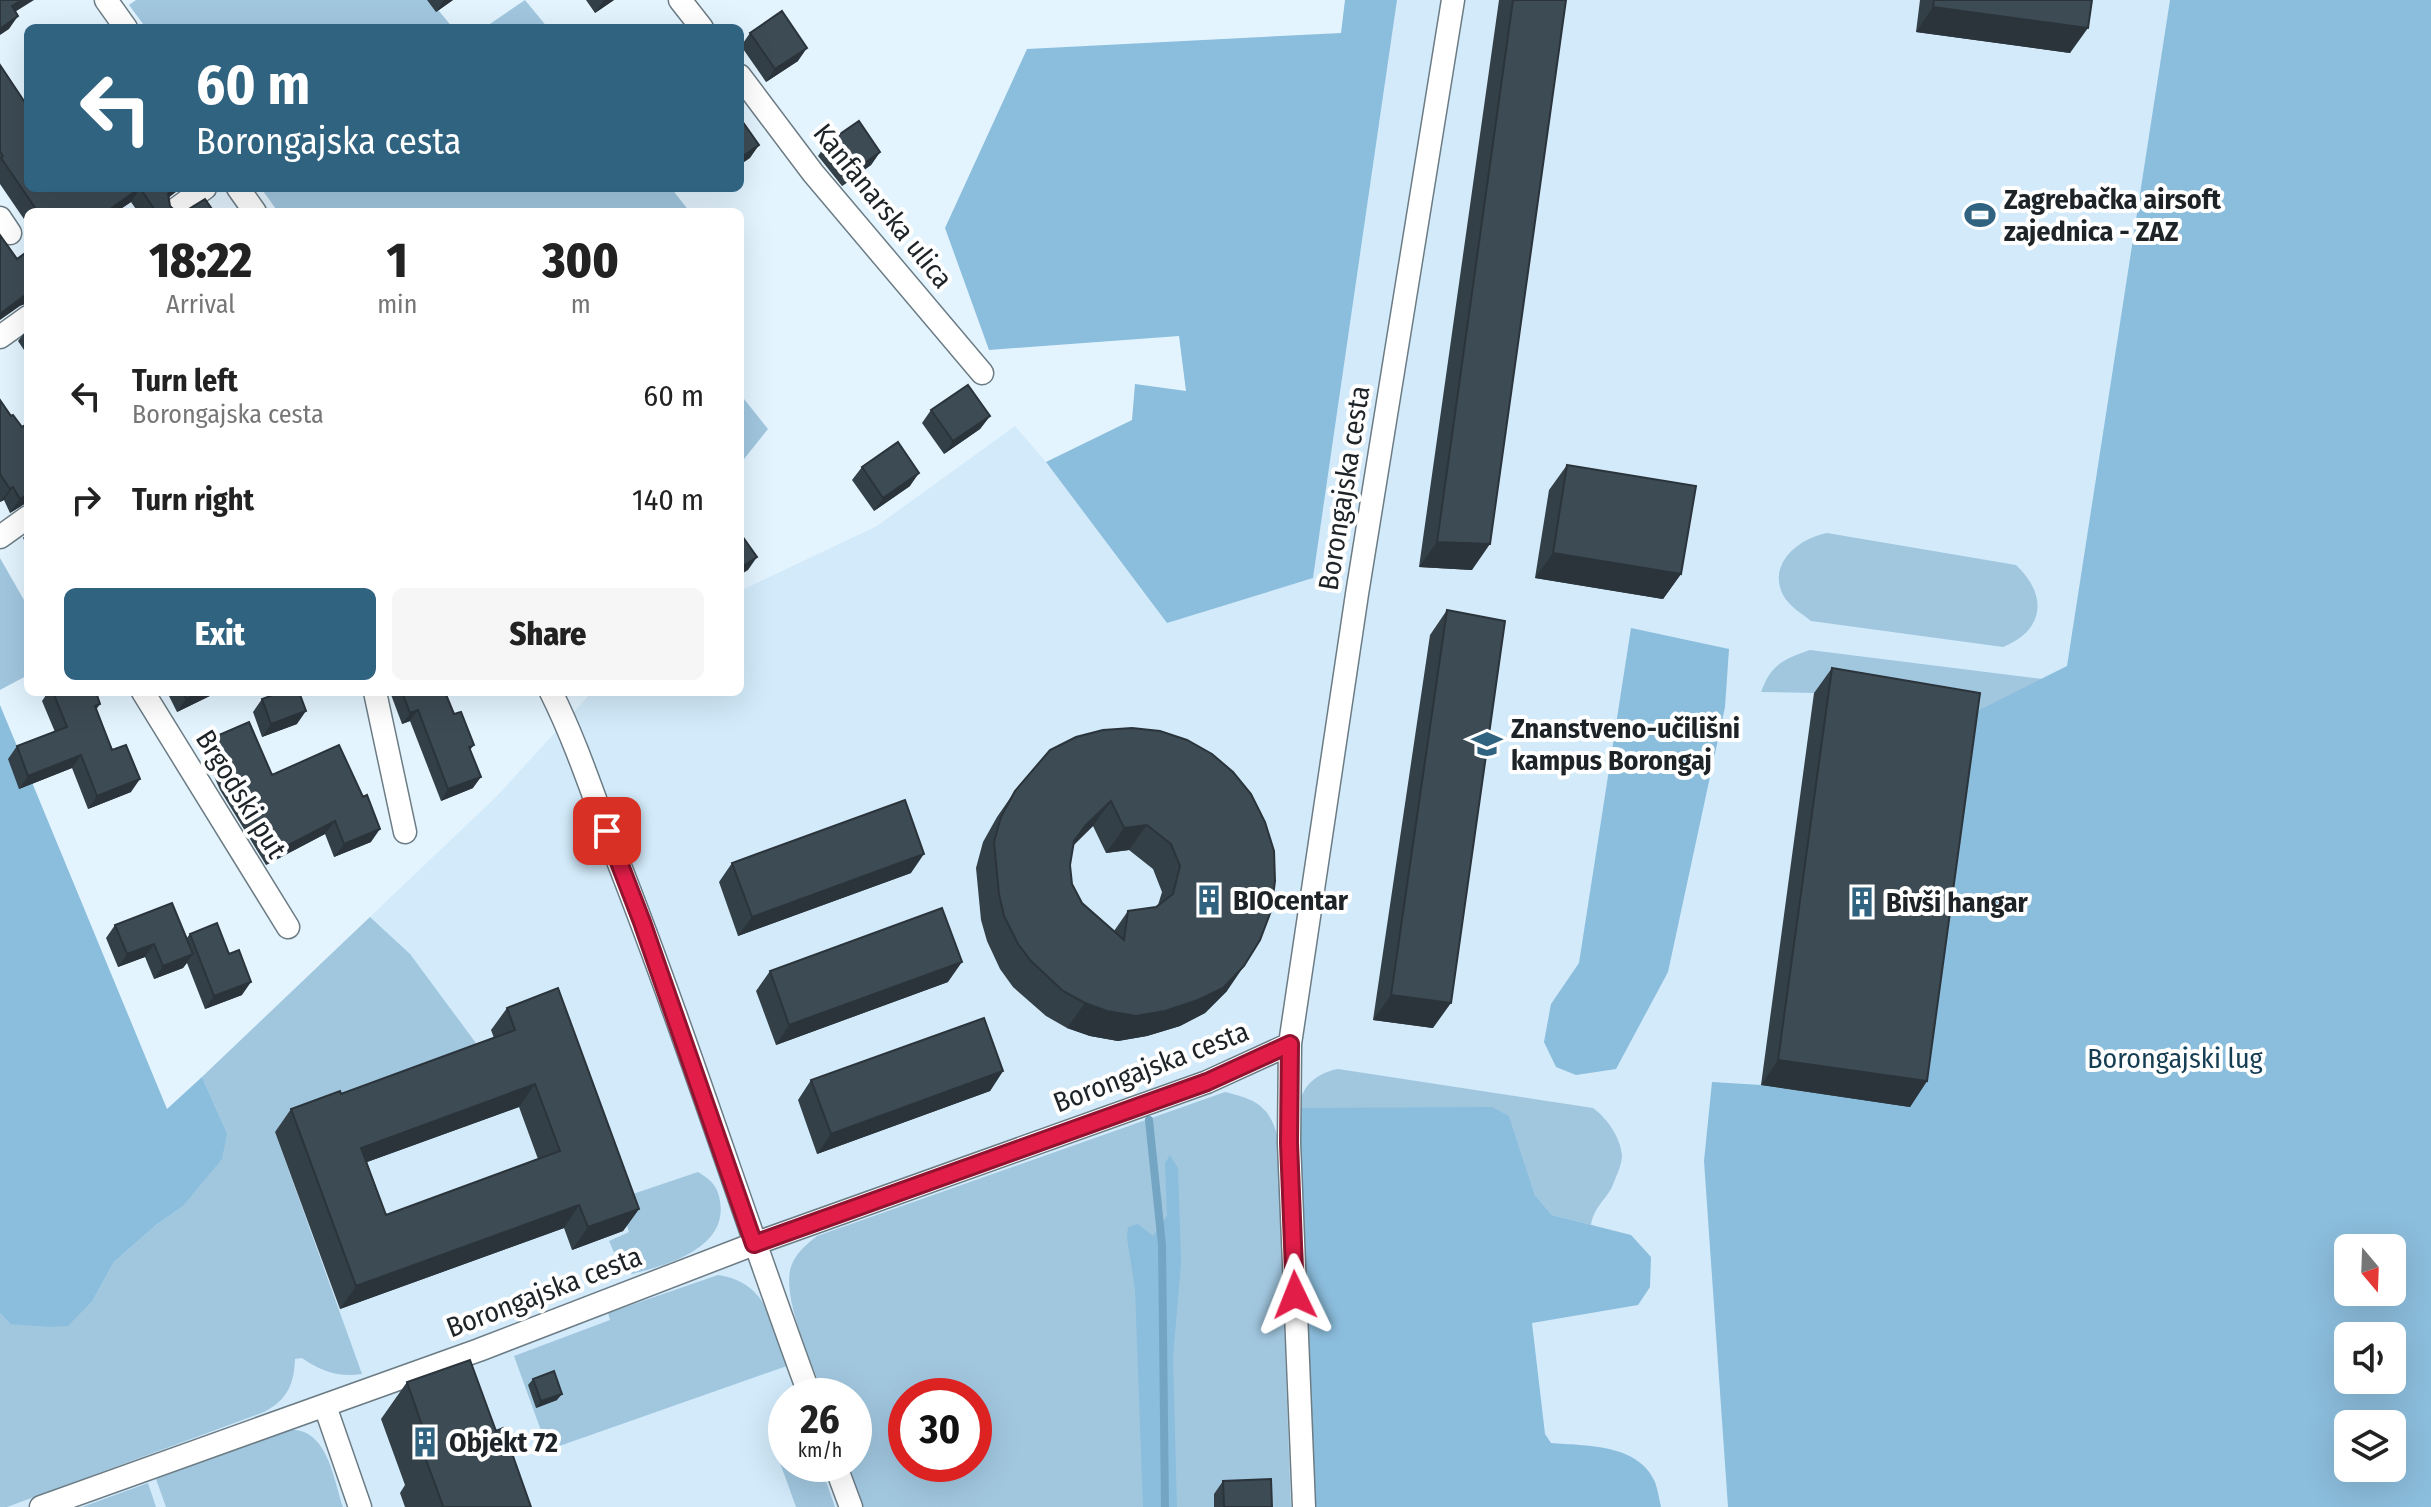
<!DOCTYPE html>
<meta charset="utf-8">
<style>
body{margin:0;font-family:"Fira Sans Condensed",sans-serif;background:#f6f6f6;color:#222;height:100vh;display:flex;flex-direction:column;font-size:30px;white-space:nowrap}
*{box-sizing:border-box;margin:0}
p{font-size:26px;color:#767676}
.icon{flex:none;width:44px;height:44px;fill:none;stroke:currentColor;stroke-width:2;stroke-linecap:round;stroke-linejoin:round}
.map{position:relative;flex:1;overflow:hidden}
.details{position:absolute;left:24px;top:208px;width:720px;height:488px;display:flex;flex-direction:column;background:#fff;border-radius:12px;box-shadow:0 8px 32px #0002}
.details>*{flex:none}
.banner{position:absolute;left:24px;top:24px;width:720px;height:168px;border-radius:12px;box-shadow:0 8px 32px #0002;background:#306380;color:#fff;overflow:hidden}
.needle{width:52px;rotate:161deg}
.tools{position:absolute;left:2334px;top:1234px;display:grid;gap:16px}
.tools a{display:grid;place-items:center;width:72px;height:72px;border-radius:12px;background:#fff;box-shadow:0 8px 32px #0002;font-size:40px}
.speed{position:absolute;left:768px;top:1378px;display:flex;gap:16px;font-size:40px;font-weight:700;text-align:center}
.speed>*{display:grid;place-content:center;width:104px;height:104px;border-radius:50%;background:#fff;box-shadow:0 8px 32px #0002;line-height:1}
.speed small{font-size:20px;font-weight:400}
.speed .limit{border:12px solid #d22;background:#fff;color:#111}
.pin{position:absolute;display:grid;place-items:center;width:68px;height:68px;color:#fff;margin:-34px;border-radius:16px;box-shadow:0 4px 12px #0006}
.me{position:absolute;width:88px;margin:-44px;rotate:358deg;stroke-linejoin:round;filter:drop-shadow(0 0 6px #0008)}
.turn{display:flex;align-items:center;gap:28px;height:168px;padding:0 40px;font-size:36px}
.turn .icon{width:104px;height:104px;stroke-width:2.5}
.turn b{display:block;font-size:56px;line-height:68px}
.eta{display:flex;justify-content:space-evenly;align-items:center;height:136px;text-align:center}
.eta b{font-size:48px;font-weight:800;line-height:56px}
.action{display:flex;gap:16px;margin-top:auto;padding:16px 40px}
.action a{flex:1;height:92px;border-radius:12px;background:#306380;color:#fff;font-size:32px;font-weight:800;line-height:92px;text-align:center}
.action a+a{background:#f6f6f6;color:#222}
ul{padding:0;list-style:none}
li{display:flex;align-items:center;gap:24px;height:104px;padding:0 40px}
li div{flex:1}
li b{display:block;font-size:30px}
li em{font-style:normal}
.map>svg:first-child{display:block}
.built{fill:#d2eafa;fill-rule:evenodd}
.green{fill:#a1c7df;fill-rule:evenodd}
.forest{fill:#8bbddc;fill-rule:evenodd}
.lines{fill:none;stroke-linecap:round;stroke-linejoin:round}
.stream{stroke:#74a6c4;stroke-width:8}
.street-casing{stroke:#6c7c85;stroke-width:25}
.street{stroke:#fff;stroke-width:22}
.wall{fill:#344048;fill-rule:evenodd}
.shaded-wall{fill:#2b343b}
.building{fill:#3d4b54;stroke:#2b343b;stroke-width:2;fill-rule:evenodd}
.route-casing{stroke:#92132f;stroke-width:20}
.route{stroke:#e11d48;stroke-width:14}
.labels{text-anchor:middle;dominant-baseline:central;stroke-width:8;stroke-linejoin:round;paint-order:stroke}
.poi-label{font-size:28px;font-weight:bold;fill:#1d2327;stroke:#fff;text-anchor:start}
.street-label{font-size:28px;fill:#1d2327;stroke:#fff}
.park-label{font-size:28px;fill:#153e54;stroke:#fff}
</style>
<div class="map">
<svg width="2431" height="1507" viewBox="0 0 2431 1507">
<rect width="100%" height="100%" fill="#e3f4ff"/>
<!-- built -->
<path class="built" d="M1397,0H2431V1507H0V1284L167,1110L496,797L592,692H740V591L877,526L1015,426L1046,462L1166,622L1313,578ZM2348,1248H2392V1292H2348ZM2348,1336H2392V1380H2348ZM786,1396H854V1464H786ZM906,1396H974V1464H906ZM2348,1424H2392V1468H2348Z"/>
<!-- green -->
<path class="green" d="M136,0H430L453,28H146L129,5Z
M525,0L548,28H484Z
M261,188H671L690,212H278Z
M740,394L768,429L740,464Z
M1827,533L2016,565C2048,595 2045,630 2003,647L1811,621C1801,613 1789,606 1783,595C1767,563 1800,538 1827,533Z
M0,558L28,607V675L0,690Z
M1810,650L2043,679L1963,718L1814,693L1761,692C1771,665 1783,659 1810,650Z
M370,917L410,954L487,1058L275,1132L362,1374C340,1378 320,1371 302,1358L295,1359C294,1385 287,1400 264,1412L7,1507H0V1313L10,1324L93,1300L114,1262L156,1225L182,1207L227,1133L202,1077Z
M1338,1069L1593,1108C1607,1118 1621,1138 1622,1156C1622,1165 1615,1179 1612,1187C1604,1202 1594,1207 1591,1225L1552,1215L1535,1195L1509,1117L1298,1108C1302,1086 1316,1073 1338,1069Z
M1225,1092C1254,1099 1269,1105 1277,1135L1291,1507H863L848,1464H854V1396H824C813,1365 779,1294 792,1264C797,1252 807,1244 817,1236ZM906,1396H974V1464H906Z
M698,1172C710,1179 718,1186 720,1201C728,1248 668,1265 632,1274L620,1266L609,1241L629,1232L618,1199Z
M718,1275C769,1283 771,1323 787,1366L548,1450L514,1356L610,1320L608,1313Z
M288,1430C327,1427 333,1477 343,1507H166L156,1479Z
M786,1457V1464H820L835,1507H796L779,1460Z
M148,1483L156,1507H82Z"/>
<!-- forest -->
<path class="forest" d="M1345,0H1397L1313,578L1167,623L1046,462L1132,420L1135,384L1186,391L1179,336L989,350L945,228L1027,49L1341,33Z
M2170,0H2431V1507H1728L1704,1161L1712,1082L1761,1085L1910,1106L1963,718L2067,666ZM2348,1248H2392V1292H2348ZM2348,1336H2392V1380H2348ZM2348,1424H2392V1468H2348Z
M1631,628L1729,649L1725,707L1668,972L1616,1069L1576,1075L1556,1067L1544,1042L1551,1004L1579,963Z
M0,705L167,1109L202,1077L227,1133L222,1159L182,1207L156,1225L114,1262L93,1300L68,1326L50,1327L10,1324L0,1313Z
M1492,1107L1509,1116L1535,1195L1552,1215L1631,1235L1651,1257L1650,1287L1638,1305L1532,1323L1545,1434L1551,1443C1585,1446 1638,1443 1655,1482C1658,1490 1659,1499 1661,1507H1314L1298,1108Z
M1170,1155L1178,1168L1181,1263L1173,1358L1177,1507H1143L1135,1289L1127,1238L1128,1227L1138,1224L1153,1236L1167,1216L1165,1163Z"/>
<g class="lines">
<!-- stream -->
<path class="stream" d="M1149,1120L1162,1245L1165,1507"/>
<!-- street casing -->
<g class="street-casing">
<path id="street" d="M106,0L126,28
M680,0L702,28
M740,76L813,173L982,373
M238,188L255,212
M172,212L205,188
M0,218L10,233
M0,337L28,317
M0,537L28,517
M143,692L288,927
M375,692L405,832
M551,692C578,746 596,804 618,861C687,1037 744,1218 810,1396
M325,1406L360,1507
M835,1464L851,1507
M41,1507L479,1350L754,1244L1207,1082L1290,1044
M1304,1507L1289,1143L1290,1044L1357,594L1453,0"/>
</g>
<!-- street -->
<use href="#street" class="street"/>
</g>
<!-- wall -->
<path class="wall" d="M427,0H453L436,12Z
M586,0H614L595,13Z
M1499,0H1566L1472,570L1419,567Z
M1920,0H2092L2070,53L1916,32Z
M750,33L798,61L766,82L741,46Z
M0,65L28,188H181L169,197L170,206L176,212H180H138L131,202L116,212H28V225L0,184Z
M827,143L880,152L871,165L842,186L818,156Z
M28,328V356L18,341Z
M0,400L11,416L22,427L28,423V503H26L10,513L4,500L0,502Z
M931,410L990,416L980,429L944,454L922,423Z
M1567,465L1681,574L1663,599L1535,578L1549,490Z
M862,467L910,486L874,511L852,480Z
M28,531V547L23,538Z
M1447,610L1433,1028L1373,1020L1430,635Z
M1832,668L1927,1081L1910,1107L1761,1085L1814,693Z
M48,692H96L100,704L96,710L131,792L88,809L72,768L19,789L8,759L17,746L55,732L42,701Z
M167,692H218L177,712Z
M390,692H445L454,714L474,745L470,750L473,788L441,801L410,721L402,724Z
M262,699L297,724L262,737L253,712Z
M1132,728L1227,991L1205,1013L1180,1026L1147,1036L1118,1041L1090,1036L1067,1028L1046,1016L1013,987L1000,969L987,941L981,920L976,868L983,842L997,817L1015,791ZM1093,826L1106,853L1129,850L1153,869L1162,892L1158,905L1156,907L1128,911L1114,931L1082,903L1072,884L1070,865L1073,845Z
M212,738L371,842L334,857L325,834L266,865L220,790L203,751Z
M732,863L911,873L738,936L719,882Z
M115,925L186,939L190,934L242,995L205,1009L187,963L183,968L154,979L145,957L118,967L106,938Z
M770,971L948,982L776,1045L756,991Z
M507,1008L639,1209L623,1231L572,1250L564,1228L340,1309L275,1132L291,1109L341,1094L494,1038L491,1030ZM519,1107L538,1159L386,1215L367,1162Z
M1003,1071L990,1091L817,1154L798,1100L811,1080Z
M533,1379L557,1400L536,1408L528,1385Z
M407,1382L496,1431L531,1507H405L400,1493L405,1485L381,1419Z
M1223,1481L1272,1507H1214V1494Z"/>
<!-- shaded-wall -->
<path class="shaded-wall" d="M22,0H34L2,20L12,6Z
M444,0H453L436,12Z
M604,0H614L595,13Z
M1933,7L2088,28L2070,53L1916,32Z
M18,16L9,29L0,35V29Z
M807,48L798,61L766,82L775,69Z
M759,145L750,158L740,165V158Z
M880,152L871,165L842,186L851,173Z
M140,188L131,202L116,212H106Z
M173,188H181L164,201Z
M28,293V303L20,306L0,320V314Z
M990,416L980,429L944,454L953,441Z
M919,473L910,486L874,511L883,498Z
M13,487L4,500L0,502L10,489Z
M28,494V503H26L10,513L20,499Z
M1437,542L1490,544L1472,570L1419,567Z
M1553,553L1681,574L1663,599L1535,578Z
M757,557L748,570L740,575V568Z
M201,692H218L177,712L186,699Z
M418,710L410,721L402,724L410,713Z
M306,711L297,724L262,737L271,724Z
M81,755L72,768L19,789L28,776Z
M481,777L473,788L441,801L448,789Z
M140,779L131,792L88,809L97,796Z
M1111,801L1093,826L1069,850L1056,866L1086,825Z
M335,821L325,834L266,865L275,852Z
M1147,825L1129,850L1106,853L1124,828Z
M380,829L371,842L334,857L344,844Z
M924,854L911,873L738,936L752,917Z
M154,944L145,957L118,967L127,954Z
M193,954L183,968L154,979L163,966Z
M962,962L948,982L776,1045L789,1025Z
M1244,966L1227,991L1205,1013L1180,1026L1147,1036L1118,1041L1090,1036L1067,1028L1085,1003Z
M251,982L242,995L205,1009L214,996Z
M1391,995L1451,1003L1433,1028L1373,1020Z
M1778,1060L1927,1081L1910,1107L1761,1085Z
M1003,1071L990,1091L817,1154L831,1134Z
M535,1084L519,1107L345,1170L361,1148Z
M579,1205L564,1228L340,1309L356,1286Z
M639,1209L623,1231L572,1250L588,1227Z
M562,1394L557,1400L536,1408L541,1401Z"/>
<!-- building -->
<path class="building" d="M0,0H22L12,6L18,16L0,29Z
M1513,0H1566L1490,544L1437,542Z
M1934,0H2092L2088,28L1933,7Z
M782,11L807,48L775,69L750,33Z
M0,65L28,107V188H173L168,194L170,206L176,212H180H156L140,188L106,212H38L1,158L3,156L0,151Z
M740,118L759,145L740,158Z
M859,121L880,152L851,173L827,143Z
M205,199L214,212H184Z
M0,235L17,259L28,251V293L0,314Z
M968,385L990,416L953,441L931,410Z
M0,400L11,416L13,415L22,427L28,423V494L20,499L13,487L10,489L0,474Z
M898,442L919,473L883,498L862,467Z
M1567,465L1696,486L1681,574L1553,553Z
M740,533L757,557L740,568Z
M1447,610L1505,621L1451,1003L1391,995Z
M1832,668L1980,693L1927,1081L1778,1060Z
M53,692H96L100,704L95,706L112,750L126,745L140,779L97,796L81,755L28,776L17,746L67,727Z
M183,692H201L186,699Z
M281,692H299L306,711L271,724L262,699Z
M402,692H445L454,714L461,712L474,745L469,747L481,777L448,789L418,710L410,713Z
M249,722L272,775L339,745L363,797L367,795L380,829L344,844L335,821L275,852L229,777L212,738Z
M1132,728L1160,731L1187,740L1212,754L1233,772L1251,794L1265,822L1274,851L1275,881L1271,911L1260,940L1244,966L1223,988L1198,1000L1165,1011L1136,1016L1107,1011L1085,1003L1063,991L1031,961L1018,944L1004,916L999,894L994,842L1001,817L1015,791L1050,750L1076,737L1103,730ZM1111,801L1124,828L1147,825L1171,844L1180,866L1173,894L1156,907L1128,911L1124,940L1082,903L1072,884L1070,865L1074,841L1086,825Z
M905,800L924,854L752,917L732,863Z
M172,903L193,954L163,966L154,944L127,954L115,925Z
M942,908L962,962L789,1025L770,971Z
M217,923L229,954L239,950L251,982L214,996L190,934Z
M558,988L639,1209L588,1227L579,1205L356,1286L291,1109L340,1091L341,1094L515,1030L507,1008ZM535,1084L560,1151L386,1215L361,1148Z
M984,1018L1003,1071L831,1134L811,1080Z
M470,1360L496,1431L503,1428L531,1507H441L443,1506L425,1457L432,1454L407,1382Z
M554,1371L562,1394L541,1401L533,1379Z
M1271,1479L1272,1507H1224L1223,1481Z"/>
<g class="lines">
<!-- route casing -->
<g class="route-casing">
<path id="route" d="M607,831L642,922L754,1244L1207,1082L1290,1044L1289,1143L1295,1295"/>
</g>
<!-- route -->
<use href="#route" class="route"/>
</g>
<!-- icons -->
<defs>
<g id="stadium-bare" transform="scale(2.4)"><path d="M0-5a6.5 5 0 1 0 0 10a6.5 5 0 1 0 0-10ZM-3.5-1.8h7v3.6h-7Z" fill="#306380" stroke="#fff" stroke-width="2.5" paint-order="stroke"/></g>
<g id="university-bare" transform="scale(2.4)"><path d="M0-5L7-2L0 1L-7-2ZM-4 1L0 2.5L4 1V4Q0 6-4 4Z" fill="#306380" stroke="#fff" stroke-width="2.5" paint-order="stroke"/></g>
<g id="building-bare" transform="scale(2.4)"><path d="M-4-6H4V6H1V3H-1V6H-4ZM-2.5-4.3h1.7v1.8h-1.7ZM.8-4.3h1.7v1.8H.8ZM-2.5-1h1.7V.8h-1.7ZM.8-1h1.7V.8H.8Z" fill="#306380" stroke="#fff" stroke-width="2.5" paint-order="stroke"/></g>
</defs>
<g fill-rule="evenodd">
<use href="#stadium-bare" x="1980" y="215"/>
<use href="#university-bare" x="1487" y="744"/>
<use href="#building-bare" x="1209" y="900"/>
<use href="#building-bare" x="1862" y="902"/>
<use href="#building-bare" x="425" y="1442"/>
</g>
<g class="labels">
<!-- poi labels -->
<g class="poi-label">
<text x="2004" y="199">Zagrebačka airsoft<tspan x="2004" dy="32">zajednica - ZAZ</tspan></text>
<text x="1511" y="728">Znanstveno-učilišni<tspan x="1511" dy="32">kampus Borongaj</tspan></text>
<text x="1233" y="900">BIOcentar</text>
<text x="1886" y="902">Bivši hangar</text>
<text x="449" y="1442">Objekt 72</text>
</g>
<!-- street labels -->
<g class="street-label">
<text transform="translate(883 206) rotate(51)">Kanfanarska ulica</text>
<text transform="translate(1344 488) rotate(-81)">Borongajska cesta</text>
<text transform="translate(241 794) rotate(58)">Brgodski put</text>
<text transform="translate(1151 1067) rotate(-21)">Borongajska cesta</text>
<text transform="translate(544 1292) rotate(-21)">Borongajska cesta</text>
</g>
<!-- park labels -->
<g class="park-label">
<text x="2175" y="1058">Borongajski lug</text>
</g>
</g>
</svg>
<div class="tools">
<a><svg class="needle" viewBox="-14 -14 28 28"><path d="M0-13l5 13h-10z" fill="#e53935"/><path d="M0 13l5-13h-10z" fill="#767676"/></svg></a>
<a><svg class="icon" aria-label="sound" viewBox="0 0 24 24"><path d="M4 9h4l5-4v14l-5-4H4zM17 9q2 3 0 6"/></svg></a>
<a><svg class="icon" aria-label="layers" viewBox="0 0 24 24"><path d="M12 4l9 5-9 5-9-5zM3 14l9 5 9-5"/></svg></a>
</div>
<div class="speed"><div>26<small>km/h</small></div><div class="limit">30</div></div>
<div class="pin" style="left:607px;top:831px;background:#d93025"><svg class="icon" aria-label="arrive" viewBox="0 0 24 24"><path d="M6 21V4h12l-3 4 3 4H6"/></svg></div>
<svg class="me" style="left:1295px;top:1295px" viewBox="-20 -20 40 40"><path d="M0-17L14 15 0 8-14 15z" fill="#e11d48" stroke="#fff" stroke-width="4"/></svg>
<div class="banner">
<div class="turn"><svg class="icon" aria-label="left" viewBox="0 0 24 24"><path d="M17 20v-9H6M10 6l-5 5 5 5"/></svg><div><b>60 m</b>Borongajska cesta</div></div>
</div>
<section class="details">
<div class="eta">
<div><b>18:22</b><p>Arrival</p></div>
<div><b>1</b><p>min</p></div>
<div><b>300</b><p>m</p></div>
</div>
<ul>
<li><svg class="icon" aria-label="left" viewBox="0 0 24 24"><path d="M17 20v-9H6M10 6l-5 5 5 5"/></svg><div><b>Turn left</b><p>Borongajska cesta</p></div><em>60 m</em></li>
<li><svg class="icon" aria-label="right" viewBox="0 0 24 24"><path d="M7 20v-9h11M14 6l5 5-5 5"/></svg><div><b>Turn right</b></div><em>140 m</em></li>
</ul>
<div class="action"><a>Exit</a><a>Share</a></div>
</section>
</div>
